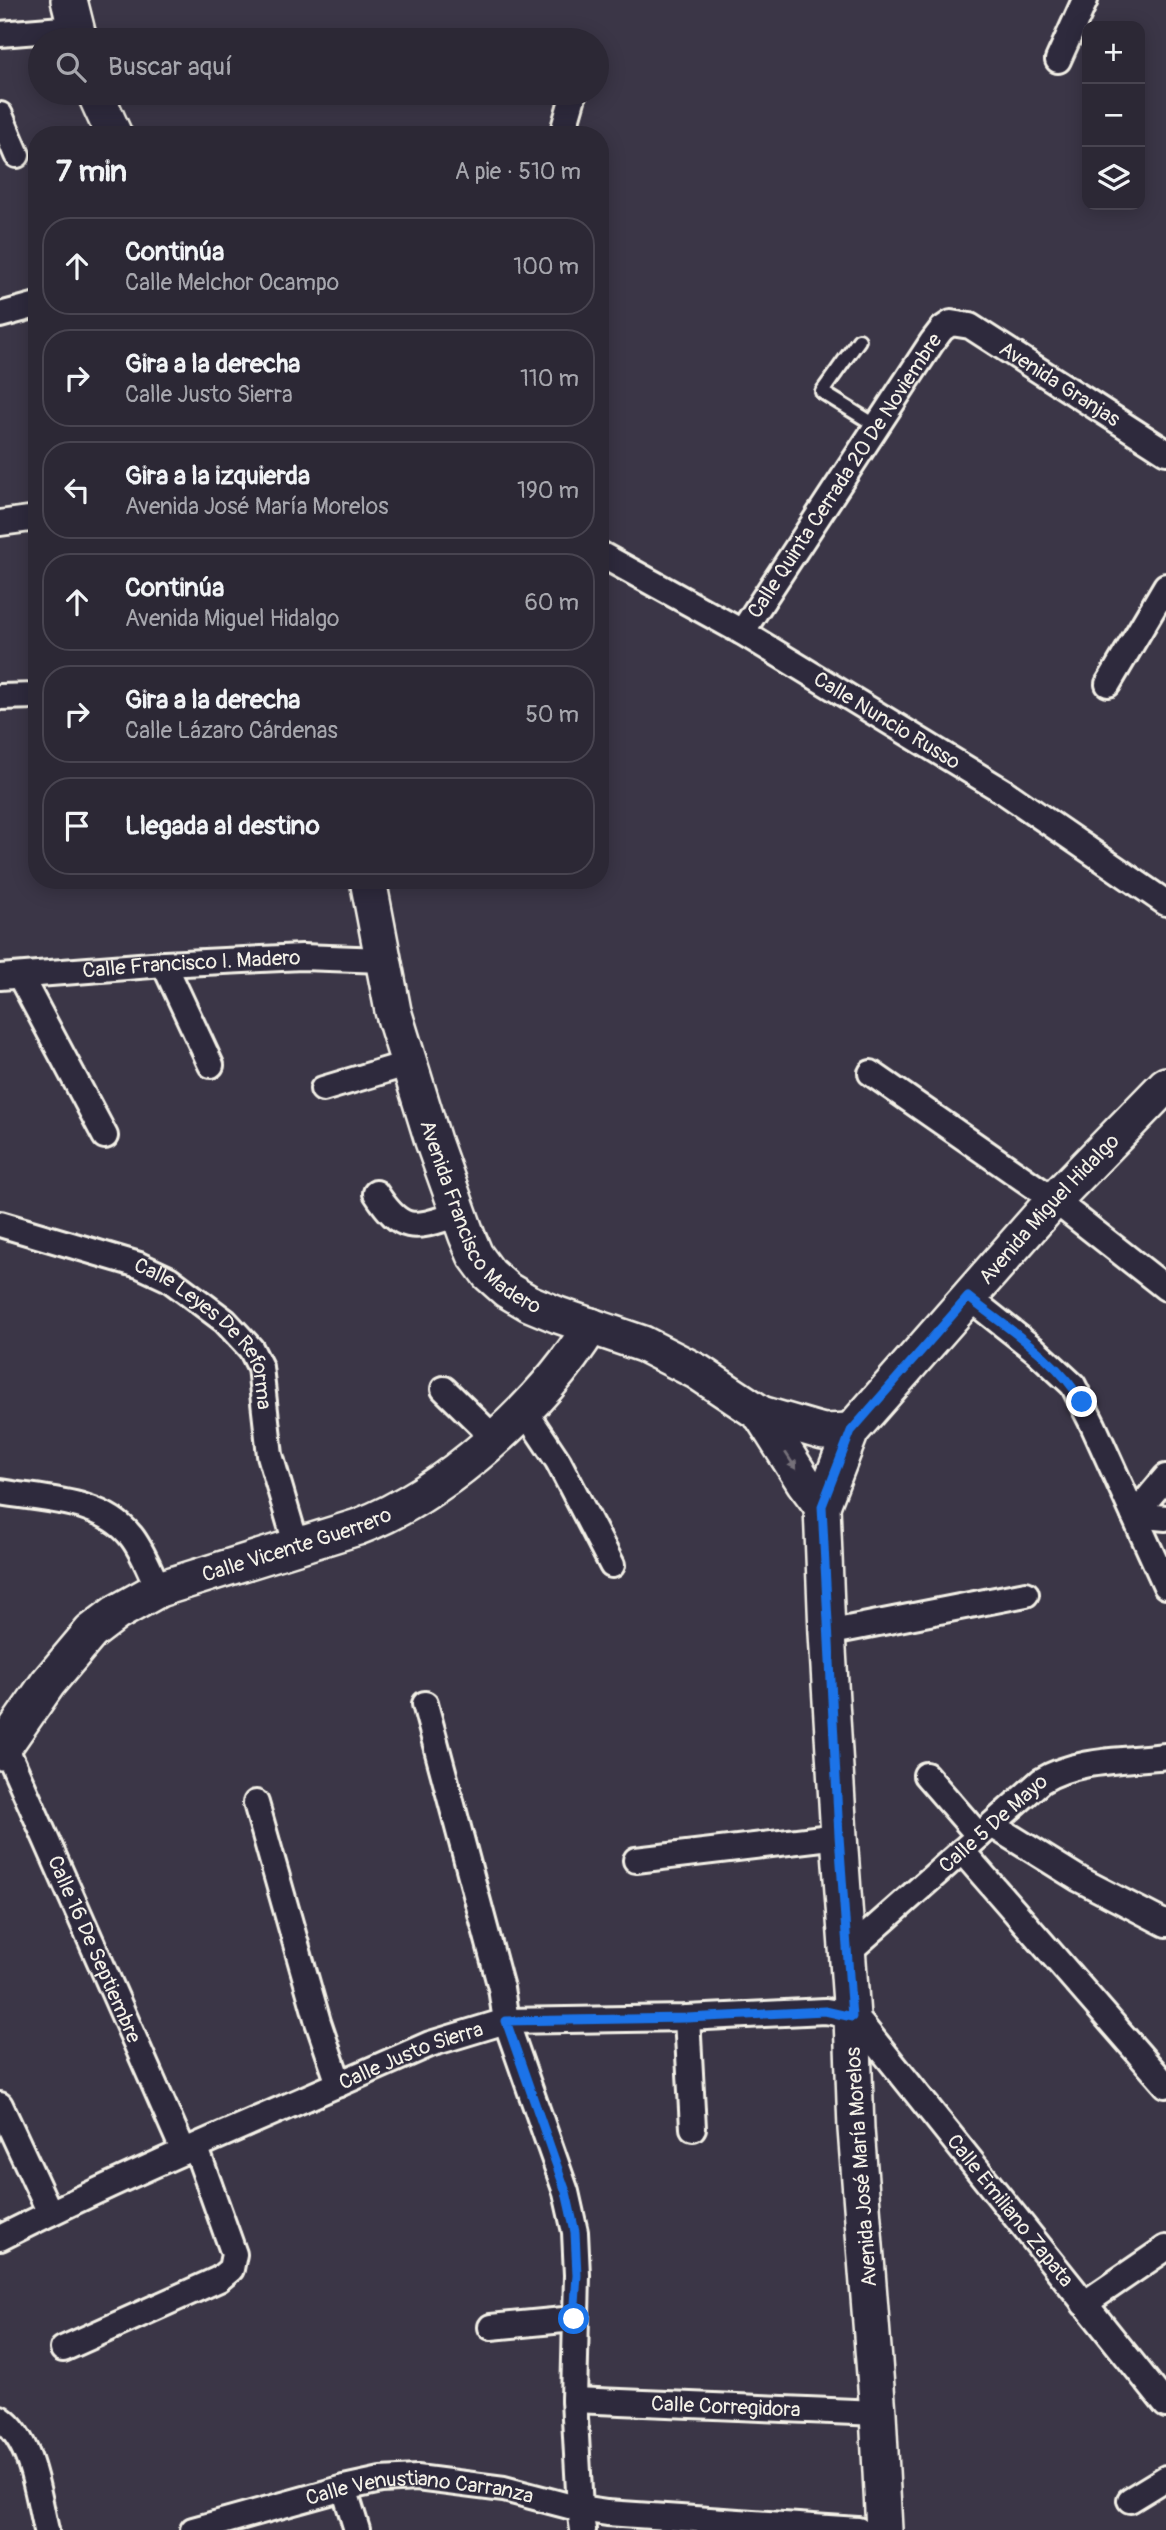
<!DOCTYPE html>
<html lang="es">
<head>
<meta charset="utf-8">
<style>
  body { margin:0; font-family:Pangolin,sans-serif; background:#383441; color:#f1f3f6 }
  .controls { position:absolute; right:21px; top:21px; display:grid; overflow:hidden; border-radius:14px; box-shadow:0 4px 18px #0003 }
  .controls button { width:63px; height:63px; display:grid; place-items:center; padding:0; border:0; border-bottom:2px solid #484450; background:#2c2835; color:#f1f3f6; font:35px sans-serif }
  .stop { position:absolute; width:21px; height:21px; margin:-16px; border:5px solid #1a73e8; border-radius:50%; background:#fff }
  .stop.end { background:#1a73e8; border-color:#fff; box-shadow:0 2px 7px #0008 }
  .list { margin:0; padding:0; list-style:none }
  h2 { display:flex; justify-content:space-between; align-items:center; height:91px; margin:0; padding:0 28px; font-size:30px }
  h2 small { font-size:23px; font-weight:400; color:#a6a6ad }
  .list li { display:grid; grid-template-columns:46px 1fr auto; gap:21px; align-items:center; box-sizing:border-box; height:98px; margin:0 14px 14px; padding:0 14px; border:2px solid #484450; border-radius:28px }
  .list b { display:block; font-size:26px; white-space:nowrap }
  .list p { margin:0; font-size:23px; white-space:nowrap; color:#a6a6ad }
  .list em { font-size:23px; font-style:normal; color:#a6a6ad }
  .icon { flex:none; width:38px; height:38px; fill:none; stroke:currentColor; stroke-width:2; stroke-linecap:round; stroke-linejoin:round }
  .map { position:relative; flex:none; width:1166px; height:2530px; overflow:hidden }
  .search { position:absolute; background:#2c2835; box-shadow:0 4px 18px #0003; left:28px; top:28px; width:581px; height:77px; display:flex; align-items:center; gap:18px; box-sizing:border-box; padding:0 24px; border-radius:38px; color:#a6a6ad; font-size:26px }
  .panel { position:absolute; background:#2c2835; box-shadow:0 4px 18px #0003; left:28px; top:126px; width:581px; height:763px; border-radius:28px }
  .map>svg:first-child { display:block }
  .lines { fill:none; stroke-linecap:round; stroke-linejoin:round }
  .lane-casing { stroke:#f4f1e8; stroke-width:18 }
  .street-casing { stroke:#f4f1e8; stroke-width:30 }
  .secondary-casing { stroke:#f4f1e8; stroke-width:40 }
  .lane { stroke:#2f2a3d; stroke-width:12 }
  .street { stroke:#2f2a3d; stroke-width:24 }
  .secondary { stroke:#2f2a3d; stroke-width:35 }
  .oneway { fill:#747079 }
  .route { stroke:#1a73e8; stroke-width:9 }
  .labels { text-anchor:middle; stroke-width:5; stroke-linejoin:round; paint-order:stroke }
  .street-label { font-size:21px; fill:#f4f1e8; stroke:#2f2a3d }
</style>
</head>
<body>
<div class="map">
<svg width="1166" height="2530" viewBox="0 0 1166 2530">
  <rect width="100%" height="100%" fill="#3b3647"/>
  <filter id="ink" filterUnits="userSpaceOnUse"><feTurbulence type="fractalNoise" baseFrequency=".0143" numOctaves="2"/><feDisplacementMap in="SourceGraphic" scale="14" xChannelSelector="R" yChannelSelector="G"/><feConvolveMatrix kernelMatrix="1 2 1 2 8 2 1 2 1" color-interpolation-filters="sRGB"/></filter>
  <g filter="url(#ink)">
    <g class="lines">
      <g class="lane-casing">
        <polyline id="lane" points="859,340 822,392 877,426"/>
      </g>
      <g class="street-casing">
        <g id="street">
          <polyline points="0,34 75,28"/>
          <polyline points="1058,60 1085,0"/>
          <polyline points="0,115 17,155"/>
          <polyline points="562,135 574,93"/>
          <polyline points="0,315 37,305"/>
          <polyline points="0,523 37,518"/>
          <path id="s1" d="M600 554 742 632 1003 791 1166 903"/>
          <path id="s2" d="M742 632 932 342 942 329 951 323 970 326 1166 452"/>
          <polyline points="1108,684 1166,586"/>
          <polyline points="0,697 37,696"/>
          <polyline points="164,964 211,1065"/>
          <polyline points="20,976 105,1136"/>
          <path id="s3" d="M0 977 164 964 302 957 383 960"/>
          <polyline points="871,1073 1054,1200 1166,1288"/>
          <polyline points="323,1089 410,1063"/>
          <path d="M376 1193C403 1235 415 1228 459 1214"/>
          <path id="s4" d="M0 1224 139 1265 169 1279 225 1321 251 1349 260 1367 270 1455 297 1547"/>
          <polyline points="968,1297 1035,1350 1073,1385 1093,1425 1166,1586"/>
          <polyline points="444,1389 494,1438"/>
          <polyline points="524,1410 558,1461 612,1565"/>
          <path d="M0 1492C44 1500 101 1499 131 1536 143 1551 150 1572 159 1589"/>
          <polyline points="1134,1515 1166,1477"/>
          <polyline points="1134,1515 1166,1518"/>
          <polyline points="827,1633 1026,1594"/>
          <polyline points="425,1704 501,1988 506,2021 566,2192 575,2232 577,2275 574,2400 580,2509 583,2530"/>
          <path id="s5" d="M5 1746 184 2152"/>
          <polyline points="926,1775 979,1836"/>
          <polyline points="256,1803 318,2022 339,2084"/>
          <polyline points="992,1825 1079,1879 1166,1924"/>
          <polyline points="962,1851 1166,2085"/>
          <polyline points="636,1860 839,1836"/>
          <path id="s6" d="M848 1952 1041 1781C1076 1759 1126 1761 1166 1756"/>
          <polyline points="687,2018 693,2128"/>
          <polyline points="0,2105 50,2213"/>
          <path id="s7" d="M0 2238C140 2167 286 2108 430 2044L506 2021 687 2018 825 2011C840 2013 851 2016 862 2025L1166 2405"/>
          <polyline points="1084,2304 1166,2248"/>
          <polyline points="491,2327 574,2319"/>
          <polyline points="63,2349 219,2279 231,2269 234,2254 196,2148"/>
          <path id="s8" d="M574 2400 878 2413"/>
          <path d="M0 2418C33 2441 37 2493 46 2530"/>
          <polyline points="344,2488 357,2530"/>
          <polyline points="1130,2500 1166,2478"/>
          <path id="s9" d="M193 2530 344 2488 381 2480 417 2478 504 2489 580 2509 607 2513 858 2530"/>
        </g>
      </g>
      <g class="secondary-casing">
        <g id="secondary">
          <polyline points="69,0 79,40"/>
          <polyline points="95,93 114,135"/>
          <path id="s10" d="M368 880 393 1011 433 1141 467 1236 475 1255 489 1274 507 1290 529 1303 558 1315 643 1344 698 1372 761 1414 823 1432 851 1431"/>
          <polyline points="761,1414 804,1482 822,1506"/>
          <path id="s11" d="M0 1752 48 1683 91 1632 116 1613 159 1589 358 1527C445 1494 543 1405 591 1326"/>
          <path id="s12" d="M884 2530 878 2413 856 2129 852 2017 839 1836 827 1633 822 1506 851 1431 1054 1200 1166 1085"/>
        </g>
      </g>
      <use href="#lane" class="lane"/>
      <use href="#street" class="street"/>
      <use href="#secondary" class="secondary"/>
    </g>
    <defs><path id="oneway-solid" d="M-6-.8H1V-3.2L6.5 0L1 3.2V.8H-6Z" transform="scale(1.75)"/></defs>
    <use class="oneway" href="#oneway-solid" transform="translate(791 1461) rotate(57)"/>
  </g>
  <g class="lines" filter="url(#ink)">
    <path class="route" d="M574 2319 577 2275 575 2232 566 2192 506 2021 687 2018 825 2011 852 2017 839 1836 822 1506 851 1431 968 1297C1005 1327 1059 1360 1082 1402"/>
  </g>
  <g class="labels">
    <g class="street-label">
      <text dy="7" stroke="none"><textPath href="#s2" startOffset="500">Avenida Granjas</textPath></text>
      <text dy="7" stroke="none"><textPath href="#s2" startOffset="187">Calle Quinta Cerrada 20 De Noviembre</textPath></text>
      <text dy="7" stroke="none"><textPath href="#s1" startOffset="332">Calle Nuncio Russo</textPath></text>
      <text dy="7" stroke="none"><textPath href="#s3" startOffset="192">Calle Francisco I. Madero</textPath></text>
      <text dy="7" stroke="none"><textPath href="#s12" startOffset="1404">Avenida Miguel Hidalgo</textPath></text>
      <text dy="7" stroke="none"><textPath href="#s10" startOffset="362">Avenida Francisco Madero</textPath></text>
      <text dy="7" stroke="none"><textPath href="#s4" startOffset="245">Calle Leyes De Reforma</textPath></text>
      <text dy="7" stroke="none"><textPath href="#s11" startOffset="376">Calle Vicente Guerrero</textPath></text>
      <text dy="7" stroke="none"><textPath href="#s6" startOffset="194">Calle 5 De Mayo</textPath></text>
      <text dy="7" stroke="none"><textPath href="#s5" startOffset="222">Calle 16 De Septiembre</textPath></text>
      <text dy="7" stroke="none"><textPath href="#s7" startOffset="450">Calle Justo Sierra</textPath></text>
      <text transform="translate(861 2167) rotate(-94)" y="7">Avenida José María Morelos</text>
      <text dy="7" stroke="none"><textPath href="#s7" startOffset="1148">Calle Emiliano Zapata</textPath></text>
      <text dy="7" stroke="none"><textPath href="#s8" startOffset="152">Calle Corregidora</textPath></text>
      <text dy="7" stroke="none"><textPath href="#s9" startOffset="233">Calle Venustiano Carranza</textPath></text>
    </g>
  </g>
</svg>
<div class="controls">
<button>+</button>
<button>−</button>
<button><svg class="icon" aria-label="layers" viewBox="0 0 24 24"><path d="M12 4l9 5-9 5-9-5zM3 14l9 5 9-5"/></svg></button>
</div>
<div class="stop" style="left:574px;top:2319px"></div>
<div class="stop end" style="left:1082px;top:1402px"></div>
<div class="search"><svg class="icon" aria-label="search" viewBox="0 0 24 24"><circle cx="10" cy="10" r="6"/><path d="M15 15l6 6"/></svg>Buscar aquí</div>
<section class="panel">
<h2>7 min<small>A pie · 510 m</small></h2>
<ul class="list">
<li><svg class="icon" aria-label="ahead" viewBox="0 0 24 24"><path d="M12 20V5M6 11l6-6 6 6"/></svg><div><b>Continúa</b><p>Calle Melchor Ocampo</p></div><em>100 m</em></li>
<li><svg class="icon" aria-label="right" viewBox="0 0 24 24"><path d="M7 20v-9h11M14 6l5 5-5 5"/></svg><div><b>Gira a la derecha</b><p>Calle Justo Sierra</p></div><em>110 m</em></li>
<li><svg class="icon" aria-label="left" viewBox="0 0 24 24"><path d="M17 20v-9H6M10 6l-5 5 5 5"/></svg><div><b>Gira a la izquierda</b><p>Avenida José María Morelos</p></div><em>190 m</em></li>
<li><svg class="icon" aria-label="ahead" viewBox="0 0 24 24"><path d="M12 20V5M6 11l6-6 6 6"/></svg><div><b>Continúa</b><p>Avenida Miguel Hidalgo</p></div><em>60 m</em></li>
<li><svg class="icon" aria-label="right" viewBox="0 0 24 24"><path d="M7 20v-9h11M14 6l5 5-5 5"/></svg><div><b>Gira a la derecha</b><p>Calle Lázaro Cárdenas</p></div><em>50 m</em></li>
<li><svg class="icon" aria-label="arrive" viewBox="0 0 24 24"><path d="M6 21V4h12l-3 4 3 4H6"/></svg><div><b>Llegada al destino</b></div></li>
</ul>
</section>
</div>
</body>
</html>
